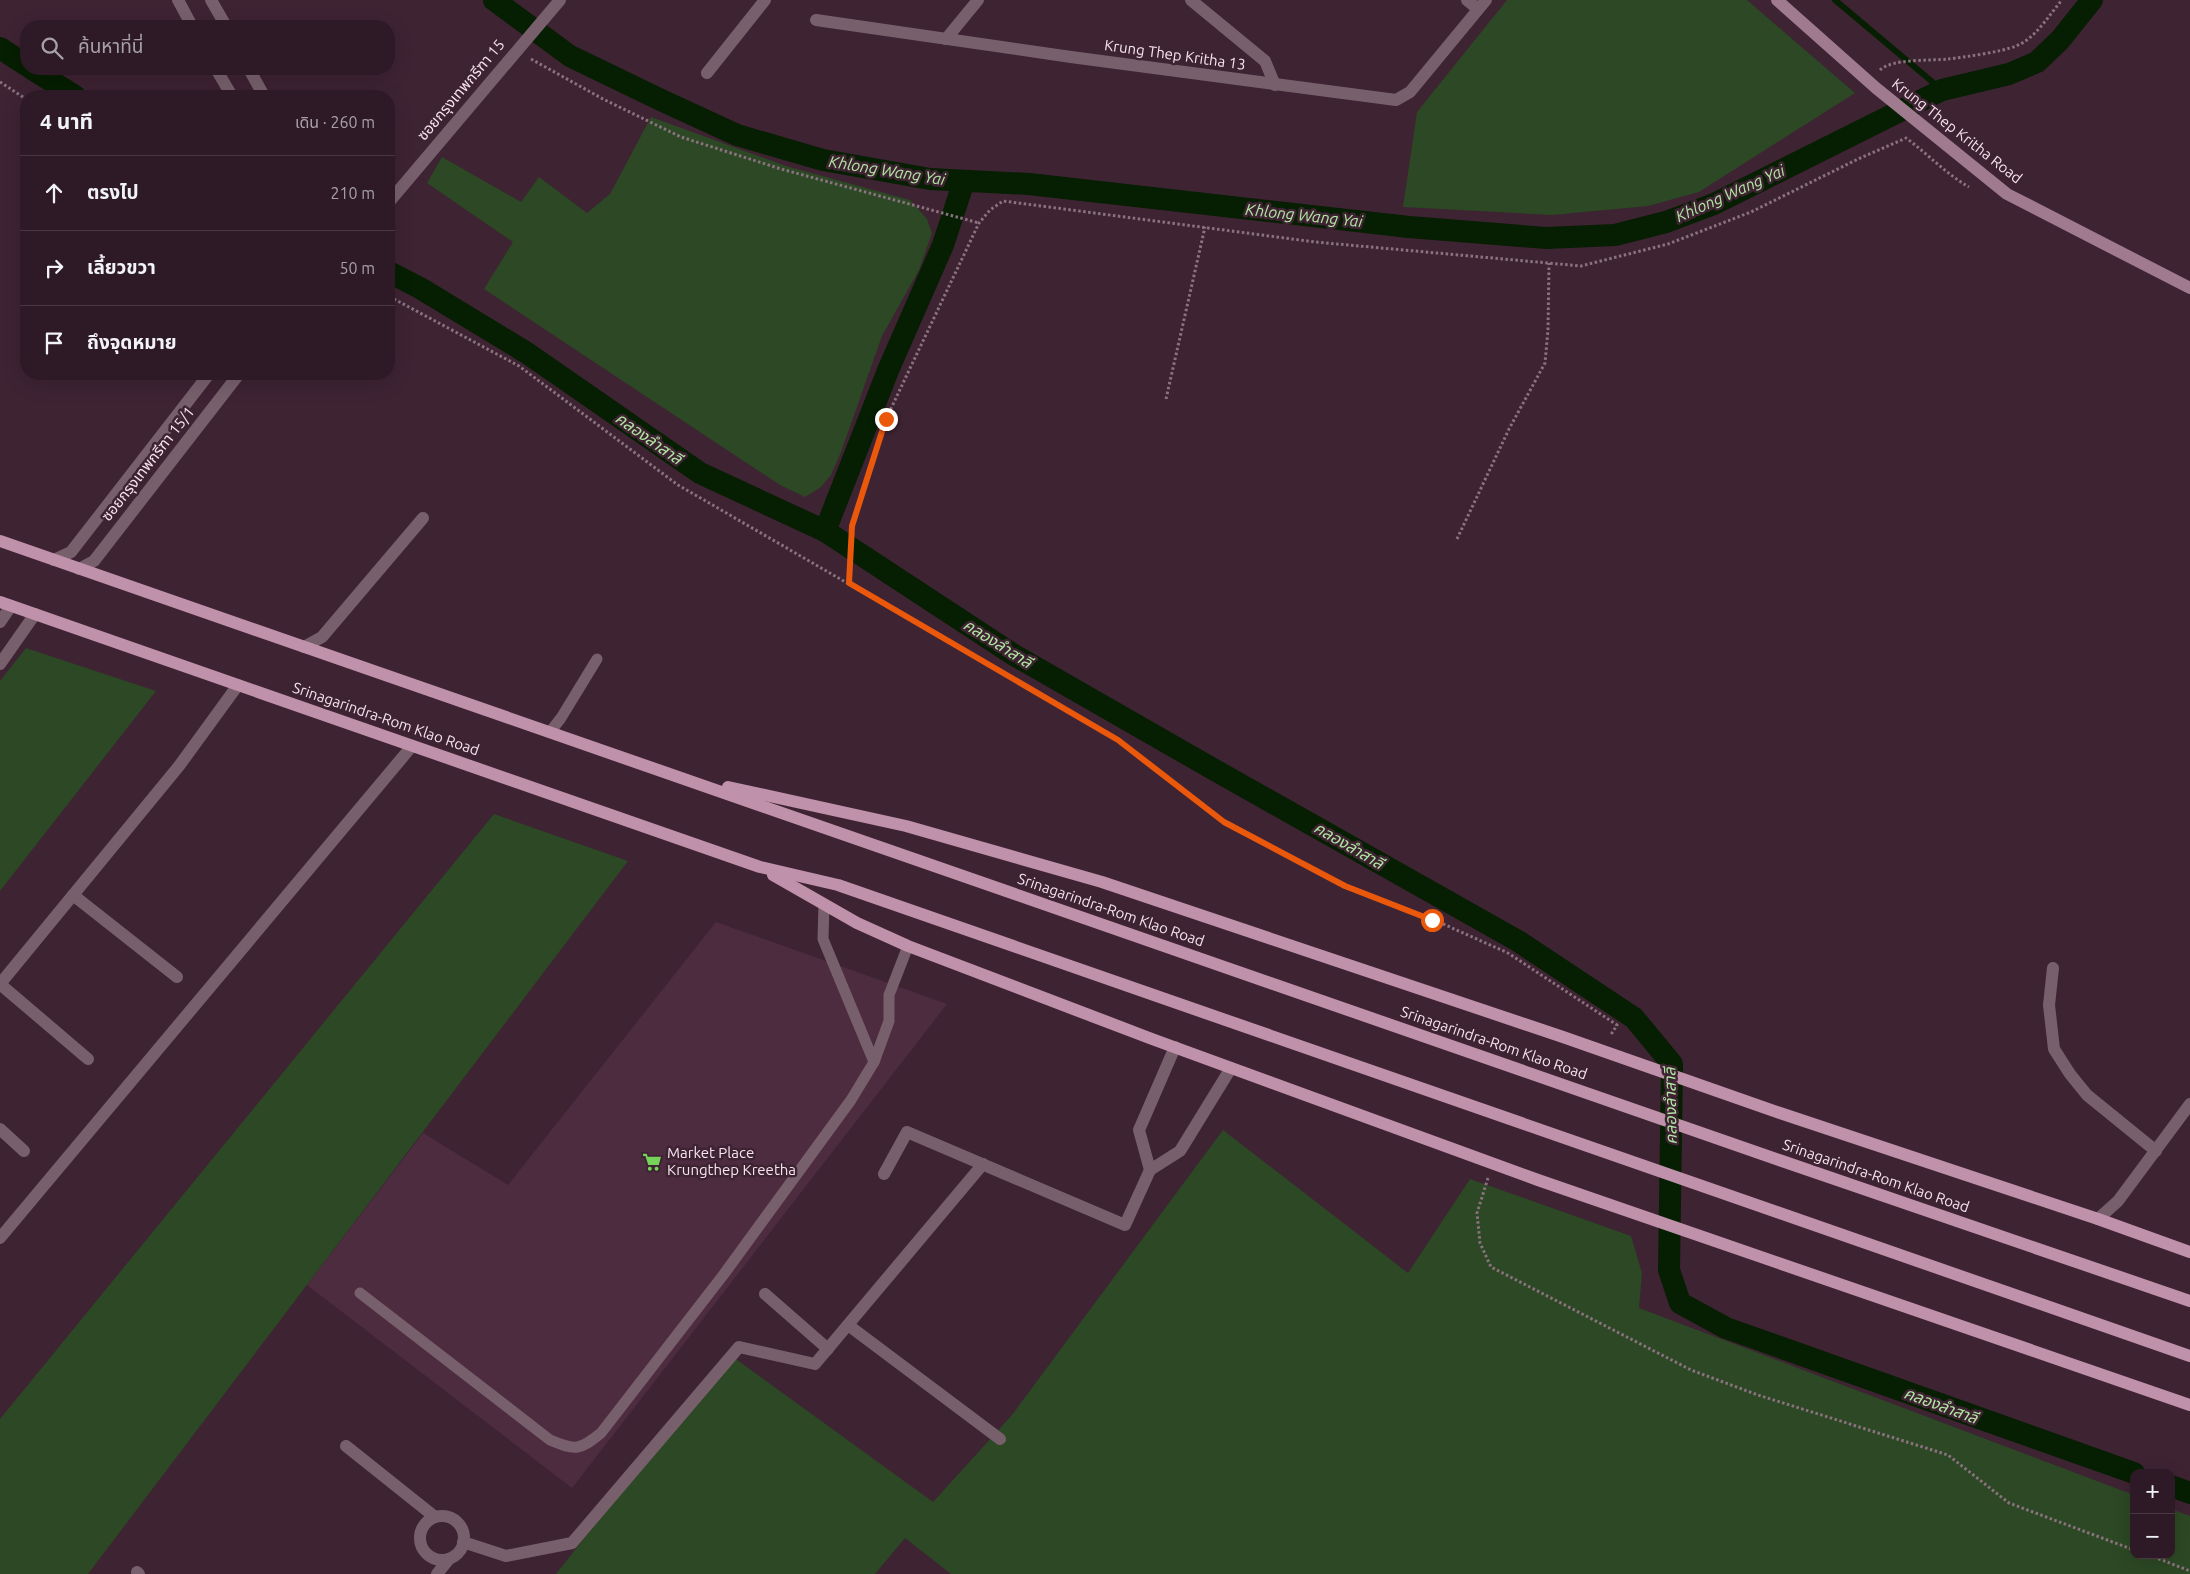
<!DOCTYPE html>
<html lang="th">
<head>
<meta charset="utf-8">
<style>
  body { margin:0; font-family:Ubuntu,"Noto Sans Thai",sans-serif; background:#36232e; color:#f1f3f6 }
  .controls { position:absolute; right:15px; bottom:15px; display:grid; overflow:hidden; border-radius:10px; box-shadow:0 5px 20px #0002 }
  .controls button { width:45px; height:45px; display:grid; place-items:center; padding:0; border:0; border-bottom:1px solid #493843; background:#2e1a26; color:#f1f3f6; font:25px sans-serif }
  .stop { position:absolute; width:15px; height:15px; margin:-11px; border:4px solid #ea580c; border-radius:50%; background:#fff }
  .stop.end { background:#ea580c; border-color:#fff; box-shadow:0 1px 5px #0008 }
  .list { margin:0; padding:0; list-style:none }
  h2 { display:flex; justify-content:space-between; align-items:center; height:65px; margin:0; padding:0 20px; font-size:21px }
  h2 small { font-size:16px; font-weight:400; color:#a7a1a7 }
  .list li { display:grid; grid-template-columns:32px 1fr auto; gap:15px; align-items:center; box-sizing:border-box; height:75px; padding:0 20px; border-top:1px solid #493843 }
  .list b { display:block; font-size:19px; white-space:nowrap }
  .list em { font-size:16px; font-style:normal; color:#a7a1a7 }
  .icon { flex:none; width:28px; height:28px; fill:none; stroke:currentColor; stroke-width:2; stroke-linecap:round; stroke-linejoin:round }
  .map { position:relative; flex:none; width:2190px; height:1574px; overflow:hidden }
  .search { position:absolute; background:#2e1a26; box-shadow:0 5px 20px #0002; left:20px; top:20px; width:375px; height:55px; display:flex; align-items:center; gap:12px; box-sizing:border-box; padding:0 18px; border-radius:20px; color:#a7a1a7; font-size:19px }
  .panel { position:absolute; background:#2e1a26; box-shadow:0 5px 20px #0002; left:20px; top:90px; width:375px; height:290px; border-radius:20px }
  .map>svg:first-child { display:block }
  .built { fill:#4d2c40 }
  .green { fill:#2c4824 }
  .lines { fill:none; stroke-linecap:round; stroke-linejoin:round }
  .stream { stroke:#061e01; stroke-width:6 }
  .canal { stroke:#061e01; stroke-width:22 }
  .path { stroke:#8a727f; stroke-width:3; stroke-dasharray:2.5 2.5; stroke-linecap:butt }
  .lane { stroke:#77606c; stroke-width:11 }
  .street { stroke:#77606c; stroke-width:12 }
  .secondary { stroke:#a07b90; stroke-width:12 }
  .primary { stroke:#c091ab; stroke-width:12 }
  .route { stroke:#ea580c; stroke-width:6 }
  .labels { text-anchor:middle; stroke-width:5; stroke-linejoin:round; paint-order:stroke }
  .street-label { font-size:15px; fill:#f7e4ee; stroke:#3e2333 }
  .poi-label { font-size:15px; fill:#f7e4ee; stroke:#3e2333; text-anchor:start }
  .water-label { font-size:16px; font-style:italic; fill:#b1e7a0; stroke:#3e2333 }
</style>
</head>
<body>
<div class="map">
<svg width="2190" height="1574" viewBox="0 0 2190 1574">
  <rect width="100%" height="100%" fill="#3e2333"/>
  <polygon class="built" points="716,922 947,1004 572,1488 307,1285 423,1133 508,1185"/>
  <g class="green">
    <polygon points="1507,0 1747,0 1855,93 1699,192 1648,206 1552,215 1403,207 1417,112"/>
    <polygon points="651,117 786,166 910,200 927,219 932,233 919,270 882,336 841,452 831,475 821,487 805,497 780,485 484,289 513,242 427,183 442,157 521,202 539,177 587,213 610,194"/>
    <polygon points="26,648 156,691 0,891 0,681"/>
    <polygon points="494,814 628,861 88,1574 0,1574 0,1419"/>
    <polygon points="1223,1130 1408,1273 1470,1179 1631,1236 1642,1273 1639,1308 2134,1495 2134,1555 2171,1555 2171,1509 2190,1516 2190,1574 951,1574 905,1538 875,1574 556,1574 729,1354 933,1502 1012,1415"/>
  </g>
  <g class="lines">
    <polyline class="stream" points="1835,0 1942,90"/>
    <g class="canal">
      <polyline points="494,0 570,56 661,100 737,135 823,160 930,179 1029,184 1409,227 1546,238 1615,235 1666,222 1714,204 1942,90 2009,74 2037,62 2060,40 2092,0"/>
      <polyline points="0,48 26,65"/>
      <polyline points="32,69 75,96"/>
      <polyline points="389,272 420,288 527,353 700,473 825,531 1014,655 1213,769 1518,941 1634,1018 1672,1064 1669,1270 1680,1303 1726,1328 2134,1473"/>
      <polyline points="825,531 889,368 943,245 964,181"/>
      <polyline points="2171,1486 2190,1493"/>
    </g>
    <g class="path">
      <polyline points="531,59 603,99 681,137 781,169 979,223"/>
      <path d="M1880 70C1893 58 1931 61 1948 59 1965 57 2001 52 2016 46 2035 39 2049 15 2062 0"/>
      <polyline points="0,82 26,99"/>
      <polyline points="389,298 394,299 519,366 678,485 1118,740 1225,822 1345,886 1432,919 1508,953 1617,1025 1610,1036"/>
      <polyline points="1166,399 1205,227"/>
      <polyline points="1457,539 1509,429 1545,363 1548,330 1549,263"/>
      <path d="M849 583 852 526 886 419 979 223 990 210 1003 201 1315 242 1581 266 1668 244 1751 212 1858 159 1906 138C1928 154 1946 174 1969 187"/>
      <polyline points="1488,1178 1477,1213 1480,1243 1491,1267 1691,1370 1758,1395 1948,1455 2009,1503 2134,1550"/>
      <polyline points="2149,1555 2190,1571"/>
    </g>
    <g class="lane">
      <polyline points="550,732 561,718 597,659"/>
      <polyline points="824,904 823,939 874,1062"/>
      <path d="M360 1293 550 1440C576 1451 580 1450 601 1433L724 1274 851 1100 874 1062 889 1021V995L908 946"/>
    </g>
    <g class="street">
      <polyline points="178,0 192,26"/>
      <polyline points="211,0 226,26"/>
      <polyline points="1191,0 1265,61 1275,85"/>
      <polyline points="1467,0 1478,9"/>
      <polyline points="816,20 1071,57 1396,100 1410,92 1486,0"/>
      <polyline points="946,39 978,0"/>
      <polyline points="216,69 232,96"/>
      <polyline points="249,69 264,96"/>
      <polyline points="707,73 765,0"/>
      <polyline points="389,202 560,0"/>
      <polyline points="54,560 71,552 209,374"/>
      <polyline points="79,569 94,561 239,374"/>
      <polyline points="0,622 11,606"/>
      <polyline points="304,647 322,637 423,518"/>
      <polyline points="0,664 35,614"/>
      <polyline points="73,895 177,977"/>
      <polyline points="2053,968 2049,1005 2054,1049 2070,1074 2087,1095 2156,1151"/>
      <polyline points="0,984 179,766 238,685"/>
      <polyline points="0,984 88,1059"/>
      <polyline points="1175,1047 1139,1130 1150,1170 1180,1151 1231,1068"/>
      <polyline points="0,1129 24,1151"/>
      <polyline points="884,1174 907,1132 1125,1225 1150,1170"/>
      <polyline points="2098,1219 2118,1201 2190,1104"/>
      <polyline points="0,1238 412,746"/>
      <polyline points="765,1294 828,1349"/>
      <polyline points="848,1325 1000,1439"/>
      <polyline points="346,1446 435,1517"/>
      <circle cx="442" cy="1538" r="22"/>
      <polyline points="463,1542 506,1556 572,1543 739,1347 815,1364 983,1164"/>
      <polyline points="137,1572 139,1574"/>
      <polyline points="437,1574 449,1559"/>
    </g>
    <polyline class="secondary" points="1777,0 1876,88 2007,194 2190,288"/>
    <g class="primary">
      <polyline points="0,541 1782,1161 2190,1301"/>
      <polyline points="0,602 760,867 838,885 2190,1356"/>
      <polyline points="728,787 906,826 1102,882 1563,1037 1780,1113 2098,1219 2190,1252"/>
      <polyline points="773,875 857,923 908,946 1152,1039 1538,1180 2190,1405"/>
    </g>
  </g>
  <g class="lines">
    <polyline class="route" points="886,419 852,526 849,583 1118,740 1224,822 1345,886 1432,920"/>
  </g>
  <defs>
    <g id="supermarket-bare" transform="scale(1.5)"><path d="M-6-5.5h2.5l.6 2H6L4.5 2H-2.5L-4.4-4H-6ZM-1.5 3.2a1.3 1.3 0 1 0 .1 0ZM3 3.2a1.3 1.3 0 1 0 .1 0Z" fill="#77d259" stroke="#3e2333" stroke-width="2.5" paint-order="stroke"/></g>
  </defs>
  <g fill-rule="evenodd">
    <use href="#supermarket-bare" x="652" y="1162"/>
  </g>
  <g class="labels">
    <g class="street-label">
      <text transform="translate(1175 55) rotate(8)" y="5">Krung Thep Kritha 13</text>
      <text transform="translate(461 90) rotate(-50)" y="5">ซอยกรุงเทพกรีฑา 15</text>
      <text transform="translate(1957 131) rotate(38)" y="5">Krung Thep Kritha Road</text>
      <text transform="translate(148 464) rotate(-52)" y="5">ซอยกรุงเทพกรีฑา 15/1</text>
      <text transform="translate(386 719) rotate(19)" y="5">Srinagarindra-Rom Klao Road</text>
      <text transform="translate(1111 910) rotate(19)" y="5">Srinagarindra-Rom Klao Road</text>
      <text transform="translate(1494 1043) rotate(19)" y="5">Srinagarindra-Rom Klao Road</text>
      <text transform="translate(1876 1176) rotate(19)" y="5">Srinagarindra-Rom Klao Road</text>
    </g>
    <g class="poi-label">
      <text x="667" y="1158">Market Place<tspan x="667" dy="17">Krungthep Kreetha</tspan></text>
    </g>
    <g class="water-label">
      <text transform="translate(887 170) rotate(9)" y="6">Khlong Wang Yai</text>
      <text transform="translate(1730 193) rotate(-24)" y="6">Khlong Wang Yai</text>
      <text transform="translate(1304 215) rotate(6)" y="6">Khlong Wang Yai</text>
      <text transform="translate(649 438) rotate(35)" y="6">คลองลำสาลี</text>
      <text transform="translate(998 643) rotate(32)" y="6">คลองลำสาลี</text>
      <text transform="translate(1349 845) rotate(30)" y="6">คลองลำสาลี</text>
      <text transform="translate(1670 1106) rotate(-91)" y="6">คลองลำสาลี</text>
      <text transform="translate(1941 1405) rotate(20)" y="6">คลองลำสาลี</text>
    </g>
  </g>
</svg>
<div class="controls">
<button>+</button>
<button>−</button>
</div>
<div class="stop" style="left:1432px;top:920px"></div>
<div class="stop end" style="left:886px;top:419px"></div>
<div class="search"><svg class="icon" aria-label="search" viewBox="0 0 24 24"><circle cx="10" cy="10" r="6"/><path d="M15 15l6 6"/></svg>ค้นหาที่นี่</div>
<section class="panel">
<h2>4 นาที<small>เดิน · 260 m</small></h2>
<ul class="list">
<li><svg class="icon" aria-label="ahead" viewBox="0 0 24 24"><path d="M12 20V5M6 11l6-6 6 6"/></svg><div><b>ตรงไป</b></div><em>210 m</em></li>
<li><svg class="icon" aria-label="right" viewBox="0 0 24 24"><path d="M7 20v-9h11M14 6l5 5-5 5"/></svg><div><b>เลี้ยวขวา</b></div><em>50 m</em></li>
<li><svg class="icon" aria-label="arrive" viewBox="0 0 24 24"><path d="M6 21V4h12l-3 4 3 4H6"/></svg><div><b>ถึงจุดหมาย</b></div></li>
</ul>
</section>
</div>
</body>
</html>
